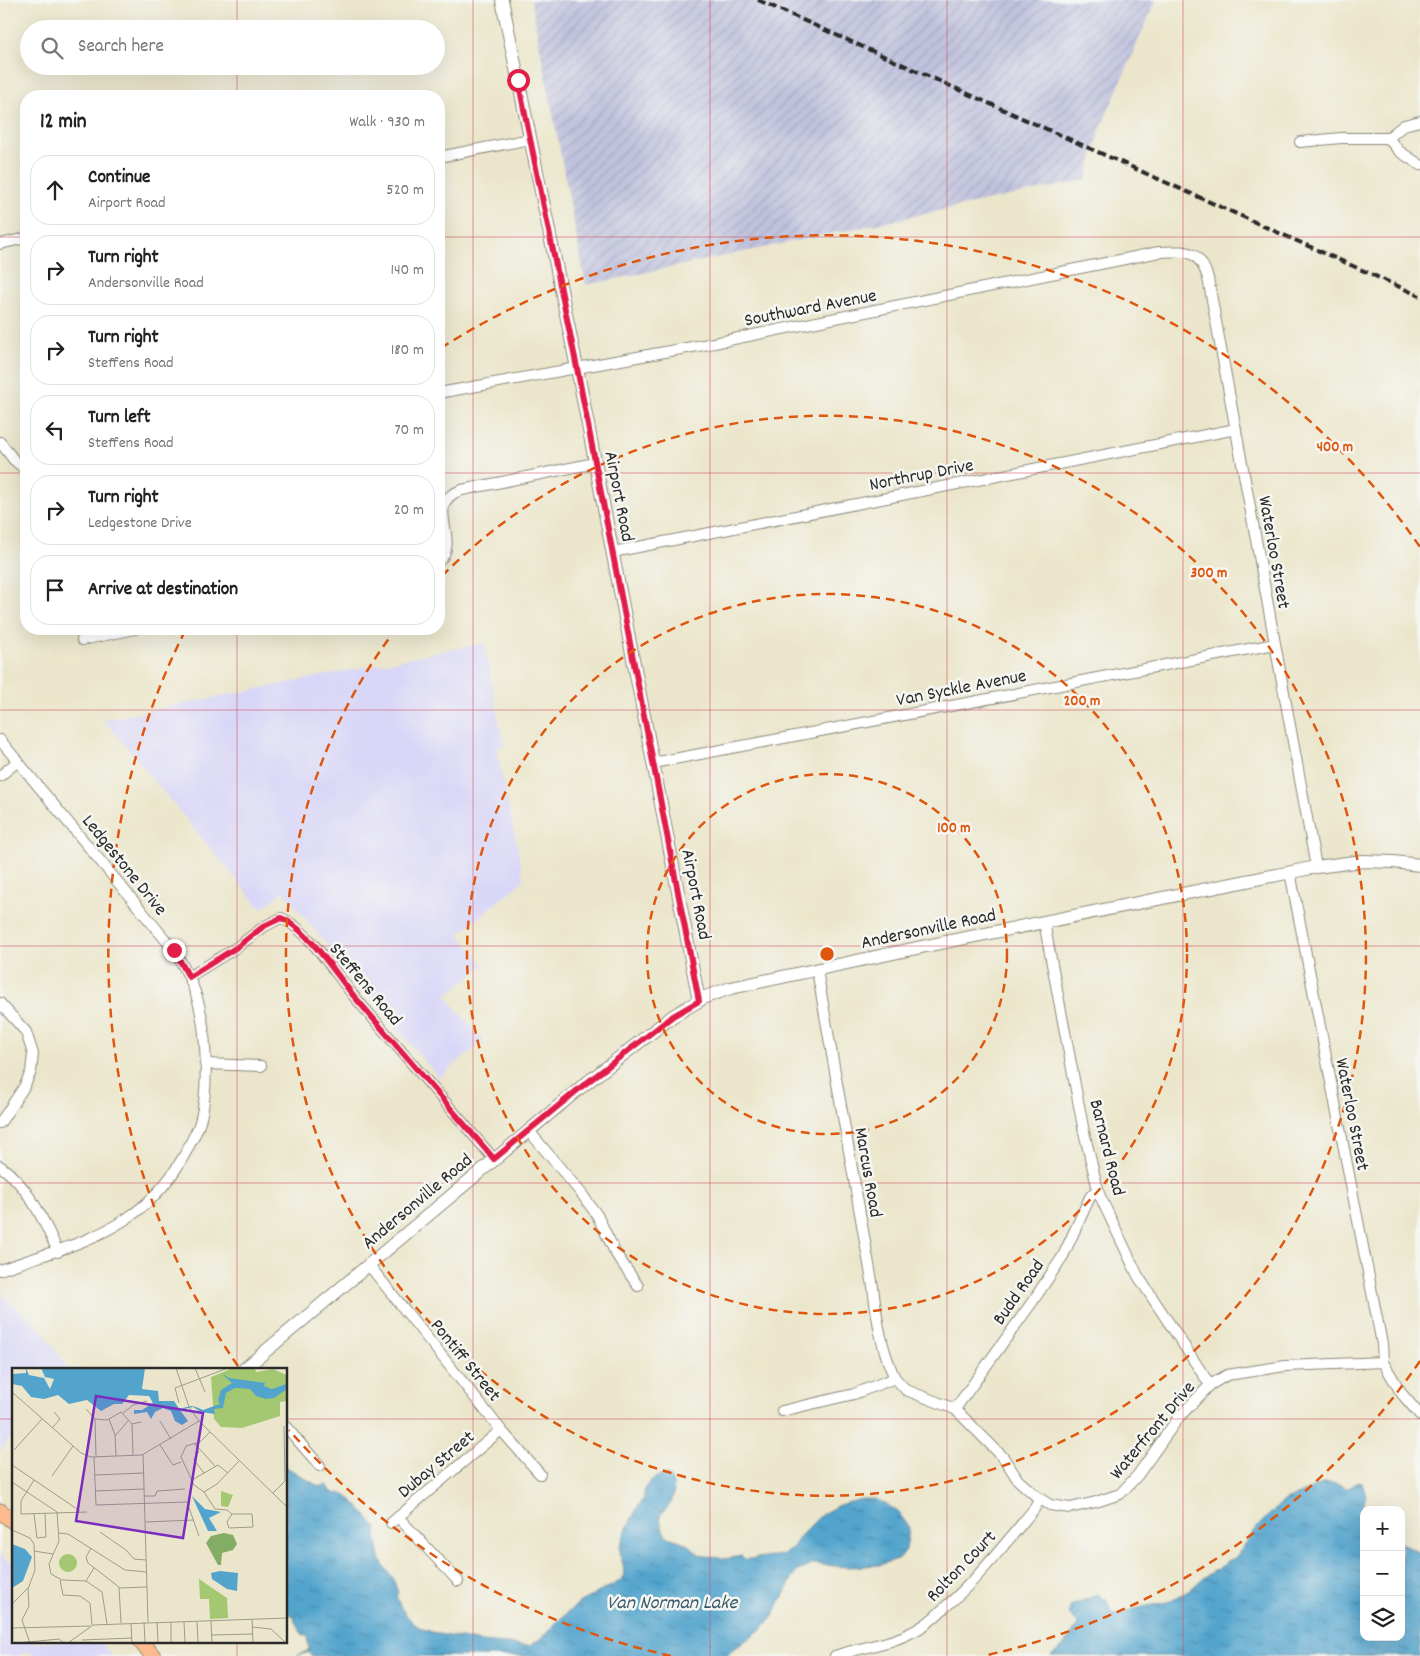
<!DOCTYPE html>
<html lang="en">
<head>
<meta charset="utf-8">
<style>
  body { margin:0; font-family:Dekko,sans-serif; background:#f2f2f2; color:#222 }
  .controls { position:absolute; right:15px; bottom:15px; display:grid; overflow:hidden; border-radius:10px; box-shadow:0 5px 20px #0002 }
  .controls button { width:45px; height:45px; display:grid; place-items:center; padding:0; border:0; border-bottom:1px solid #e0e0e0; background:#fff; color:#222; font:25px sans-serif }
  .stop { position:absolute; width:15px; height:15px; margin:-11px; border:4px solid #e11d48; border-radius:50%; background:#fff }
  .stop.end { background:#e11d48; border-color:#fff; box-shadow:0 1px 5px #0008 }
  .list { margin:0; padding:0; list-style:none }
  h2 { display:flex; justify-content:space-between; align-items:center; height:65px; margin:0; padding:0 20px; font-size:21px }
  h2 small { font-size:16px; font-weight:400; color:#767676 }
  .list li { display:grid; grid-template-columns:32px 1fr auto; gap:15px; align-items:center; box-sizing:border-box; height:70px; margin:0 10px 10px; padding:0 10px; border:1px solid #e0e0e0; border-radius:20px }
  .list b { display:block; font-size:19px; white-space:nowrap }
  .list p { margin:0; font-size:16px; white-space:nowrap; color:#767676 }
  .list em { font-size:16px; font-style:normal; color:#767676 }
  .icon { flex:none; width:28px; height:28px; fill:none; stroke:currentColor; stroke-width:2; stroke-linecap:round; stroke-linejoin:round }
  .map { position:relative; flex:none; width:1420px; height:1656px; overflow:hidden }
  .search { position:absolute; background:#fff; box-shadow:0 5px 20px #0002; left:20px; top:20px; width:425px; height:55px; display:flex; align-items:center; gap:12px; box-sizing:border-box; padding:0 18px; border-radius:28px; color:#767676; font-size:19px }
  .panel { position:absolute; background:#fff; box-shadow:0 5px 20px #0002; left:20px; top:90px; width:425px; height:545px; border-radius:20px }
  .map>svg:first-child { display:block }
  .built { fill:#d9d7f7 }
  .industrial { fill:url(#industrial-furrows) }
  .water { fill:url(#water-ripples); stroke:#3e687c }
  .lines { fill:none; stroke-linecap:round; stroke-linejoin:round }
  .minor-casing { stroke:#8b887b; stroke-width:12 }
  .tertiary-casing { stroke:#8b887b; stroke-width:14 }
  .primary-casing { stroke:#8b887b; stroke-width:17 }
  .minor { stroke:#fff; stroke-width:10 }
  .tertiary { stroke:#fff; stroke-width:12 }
  .primary { stroke:#fcba8d; stroke-width:15 }
  .rail { stroke:#2b2b2b; stroke-width:4; stroke-dasharray:8 4; stroke-linecap:butt }
  .route { stroke:#e11d48; stroke-width:6 }
  .grid { fill:none; stroke:#d1495b; stroke-width:1; stroke-opacity:0.55 }
  .ring { fill:none; stroke:#df570e; stroke-width:2.5; stroke-dasharray:9 6 }
  .labels { text-anchor:middle; stroke-width:5; stroke-linejoin:round; paint-order:stroke }
  .street-label { font-size:19px; fill:#2b2b2b; stroke:#f6f6f2 }
  .water-label { font-size:20px; font-style:italic; fill:#3b5b6c; stroke:#f6f6f2 }
  .inset-road { fill:none; stroke:#9e9b8b; stroke-width:1 }
  .view { fill:#7b2cbf; fill-opacity:0.15; stroke:#7b2cbf; stroke-width:2.5 }
  .inset-edge { fill:none; stroke:#2b2b2b; stroke-width:2.5 }
  .centre { fill:#df570e; stroke:#f6f6f2; stroke-width:2.5 }
  .ring-label { font-size:15px; text-anchor:middle; font-weight:bold; fill:#df570e; stroke:#f6f6f2; stroke-width:5; stroke-linejoin:round; paint-order:stroke }
</style>
</head>
<body>
<div class="map">
<svg width="1420" height="1656" viewBox="0 0 1420 1656">
  <defs>
    <pattern id="industrial-furrows" width="10" height="10" patternUnits="userSpaceOnUse" patternTransform="scale(1.25)"><rect width="10" height="10" fill="#c0c2dd"/><path d="M-1 1l2-2M0 10L10 0M9 11l2-2" fill="none" stroke="#a5a7be"/></pattern>
    <pattern id="water-ripples" width="26" height="14" patternUnits="userSpaceOnUse" patternTransform="scale(1.25)"><rect width="26" height="14" fill="#52a4cd"/><path d="M2 4q2-2 4 0t4 0M15 11q2-2 4 0t4 0" fill="none" stroke="#4486a7"/></pattern>
  </defs>
  <rect width="100%" height="100%" fill="#f6f6f2"/>
  <filter id="ink" filterUnits="userSpaceOnUse"><feTurbulence type="fractalNoise" baseFrequency=".02" numOctaves="2"/><feDisplacementMap in="SourceGraphic" scale="10" xChannelSelector="R" yChannelSelector="G"/><feConvolveMatrix kernelMatrix="1 2 1 2 8 2 1 2 1" color-interpolation-filters="sRGB"/></filter>
  <filter id="wash" filterUnits="userSpaceOnUse"><feTurbulence type="fractalNoise" baseFrequency=".0096" numOctaves="4" result="noise"/><feDisplacementMap in="SourceGraphic" scale="20" xChannelSelector="R" yChannelSelector="G"/><feGaussianBlur stdDeviation="1.12" result="paint"/><feColorMatrix in="noise" values="0 0 0 0 0 0 0 0 0 0 0 0 0 0 0 0 0 1.4 0 .05"/><feComposite in="paint" operator="in"/></filter>
  <g filter="url(#wash)">
    <rect width="100%" height="100%" fill="#ebe6cb"/>
    <g class="built">
      <polygon points="484,643 504,746 496,748 524,880 459,934 484,965 446,996 483,1041 439,1078 283,892 261,909 104,720"/>
      <polygon points="0,1293 40,1328 69,1370 14,1370 14,1434 0,1452"/>
      <polygon points="0,1555 14,1565 14,1642 100,1642 113,1656 36,1656 29,1651 19,1656 0,1656"/>
    </g>
    <polygon class="industrial" points="531,0 1156,0 1100,130 1086,180 586,285"/>
    <g class="water">
      <path d="M286 1467 320 1487 327 1484 331 1491 336 1494 342 1493 352 1500 377 1528 376 1538 381 1562 393 1578 398 1593 396 1596 401 1608 407 1616 416 1625 423 1629 439 1634 481 1642 530 1646 543 1637 558 1621 580 1602 622 1580C627 1570 620 1559 620 1549 619 1542 639 1503 644 1498 643 1484 654 1475 668 1475 675 1483 675 1493 671 1503 669 1507 663 1511 660 1515 663 1544 670 1534 689 1545 695 1549 697 1555 705 1556 712 1557 717 1555 724 1559L742 1556 744 1559H748L782 1555 792 1549 800 1536 822 1514 839 1505 862 1499H876L896 1510 907 1524 909 1529 906 1549 903 1555 898 1559 879 1565 847 1567 813 1564 796 1572 771 1619 761 1629 725 1656H312L309 1652 297 1656 309 1650 307 1635 303 1636 294 1620 296 1617 286 1613Z"/>
      <path d="M1357 1482 1362 1483 1366 1495 1361 1509V1515L1364 1518V1637H1401V1543L1420 1553V1656H1051L1063 1647 1078 1624C1073 1618 1066 1615 1071 1606L1098 1594 1107 1601 1111 1612 1115 1614H1122L1134 1609 1171 1601 1190 1590 1203 1578 1236 1557 1258 1526 1280 1504 1286 1500 1324 1483H1337L1345 1488H1349Z"/>
    </g>
  </g>
  <g filter="url(#ink)">
    <g class="lines">
      <g class="minor-casing">
        <g id="minor">
          <polyline points="1388,138 1399,151 1420,165"/>
          <polyline points="1388,138 1404,125 1420,121"/>
          <polyline points="1300,142 1341,138 1388,138"/>
          <polyline points="439,157 530,139"/>
          <polyline points="0,244 26,238"/>
          <path d="M439 393 714 343 1159 252C1187 251 1198 248 1208 278L1316 867"/>
          <polyline points="0,442 14,460 26,470"/>
          <polyline points="613,552 1236,429"/>
          <path d="M439 561C462 540 422 502 462 490L595 463"/>
          <polyline points="82,640 135,629"/>
          <path d="M0 740 174 950C183 965 192 981 197 998 207 1029 209 1090 200 1122 198 1129 194 1136 191 1142 176 1174 155 1200 126 1219 86 1245 43 1254 0 1270"/>
          <polyline points="653,763 1275,644"/>
          <polyline points="0,776 18,761"/>
          <polyline points="1290,872 1382,1344 1383,1362"/>
          <polyline points="1044,922 1084,1132 1099,1194 1138,1276 1210,1385"/>
          <path d="M817 970 873 1287C877 1319 881 1349 895 1378"/>
          <path d="M189 977 237 947 265 926 281 918C307 928 335 973 353 995 400 1050 447 1104 494 1159"/>
          <polyline points="0,1003 26,1032 33,1054 31,1072 24,1087 0,1123"/>
          <polyline points="205,1064 261,1066"/>
          <polyline points="529,1131 581,1193 597,1215 616,1254 638,1286"/>
          <path d="M0 1166C29 1186 44 1221 58 1252"/>
          <polyline points="368,1264 501,1430 540,1474"/>
          <polyline points="955,1409 1033,1301 1063,1256 1090,1197 1098,1188"/>
          <polyline points="782,1411 854,1394 895,1378 906,1390 955,1409 1003,1457 1018,1480 1036,1496 1050,1505 1070,1508 1096,1502 1120,1494 1137,1476 1179,1417 1210,1385 1227,1375 1285,1366 1383,1362 1402,1394 1420,1415"/>
          <polyline points="286,1427 320,1466"/>
          <polyline points="398,1517 458,1581"/>
          <polyline points="391,1523 501,1430"/>
          <path d="M835 1656C860 1647 889 1645 912 1632 924 1627 934 1618 943 1609 977 1580 1005 1544 1034 1509L1040 1499"/>
        </g>
      </g>
      <g class="tertiary-casing">
        <g id="tertiary">
          <polyline points="502,0 577,368 699,1001"/>
          <polyline points="243,1370 580,1088 673,1016 705,997 731,988 926,946 1316,867 1363,861 1393,862 1420,865"/>
        </g>
      </g>
      <g class="primary-casing">
        <g id="primary">
          <polyline points="0,1511 14,1522"/>
          <polyline points="141,1642 153,1656"/>
        </g>
      </g>
      <use href="#minor" class="minor"/>
      <use href="#tertiary" class="tertiary"/>
      <use href="#primary" class="primary"/>
      <polyline class="rail" points="758,0 1420,296"/>
    </g>
  </g>
  <g class="lines" filter="url(#ink)">
    <path class="route" d="M174 950 189 977 237 947 264 926 281 918C307 928 335 973 353 995 400 1050 447 1104 494 1159L580 1088 673 1016 699 1001 577 368 518 80"/>
  </g>
  <path class="grid" d="M237 0V29M473 0V1656M710 0V1656M947 0V1656M1183 0V1656M237 66V96M0 237H26M439 237H1420M0 473H26M439 473H1420M237 629V1370M0 710H1420M0 946H1420M0 1183H1420M0 1419H14M286 1419H1420M237 1642V1656"/>
  <g class="ring">
    <circle cx="827" cy="954" r="180"/>
    <circle cx="827" cy="954" r="360"/>
    <path d="M442 576A540 540 0 1 1 396 629"/>
    <path d="M1420 1361A719 719 0 0 1 983 1656M671 1656A719 719 0 0 1 289 1430M238 1366A719 719 0 0 1 184 633M441 348A719 719 0 0 1 1420 547"/>
  </g>
  <g class="labels">
    <g class="street-label">
      <text transform="translate(810 306) rotate(-11)" y="7">Southward Avenue</text>
      <text transform="translate(921 473) rotate(-11)" y="7">Northrup Drive</text>
      <text transform="translate(621 496) rotate(79)" y="7">Airport Road</text>
      <text transform="translate(1276 552) rotate(80)" y="7">Waterloo Street</text>
      <text transform="translate(961 686) rotate(-11)" y="7">Van Syckle Avenue</text>
      <text transform="translate(126 864) rotate(51)" y="7">Ledgestone Drive</text>
      <text transform="translate(698 894) rotate(79)" y="7">Airport Road</text>
      <text transform="translate(928 927) rotate(-12)" y="7">Andersonville Road</text>
      <text transform="translate(367 983) rotate(50)" y="7">Steffens Road</text>
      <text transform="translate(1354 1114) rotate(79)" y="7">Waterloo Street</text>
      <text transform="translate(1109 1147) rotate(76)" y="7">Barnard Road</text>
      <text transform="translate(870 1172) rotate(80)" y="7">Marcus Road</text>
      <text transform="translate(416 1200) rotate(-40)" y="7">Andersonville Road</text>
      <text transform="translate(1017 1291) rotate(-55)" y="7">Budd Road</text>
      <text transform="translate(467 1359) rotate(51)" y="7">Pontiff Street</text>
      <text transform="translate(1151 1429) rotate(-50)" y="7">Waterfront Drive</text>
      <text transform="translate(435 1463) rotate(-40)" y="7">Dubay Street</text>
      <text transform="translate(960 1565) rotate(-46)" y="7">Rolton Court</text>
    </g>
    <g class="water-label">
      <text x="672" y="1608">Van Norman Lake</text>
    </g>
  </g>
  <g transform="translate(12 1368)">
    <rect width="275" height="275" fill="#ebe6cb"/>
    <path d="M209 123 221 127 216 139 209 138ZM187 211 215 230 216 250 198 251 197 231H188Z" fill="#a4c872"/>
    <path d="M212 165 221 167 225 176 221 182 210 185 209 197H206L194 175 199 168Z" fill="#83ac64"/>
    <path d="M221 0H243L244 4 261 1 275 7V33L268 34V48L230 60 209 59 202 51 199 9ZM47 195a9 9 0 1 1 18 0a9 9 0 1 1-18 0Z" fill="#a4c872"/>
    <path d="M14 0 17 7 32 10 38 21 42 11 33 9 29 0H133L130 21 146 23 147 33H162L168 42 171 40 179 38 184 39 191 42 208 36 206 32 209 22 220 15 209 5 217 10 253 15 252 18 260 21 274 16 275 21 262 30 254 31 244 28 238 21 223 20 214 25 211 40 202 41 203 46 189 44 181 39 168 42 176 53 170 57 163 53 159 43 151 40 143 44 139 51 135 44 122 46V42H130L141 35 137 28 117 27 110 36H102L89 43 75 32 57 36 46 27 32 31 19 29 10 18 0 16V6L14 5ZM180 128 193 141 209 144 197 150 205 163H196ZM0 176 13 181 20 189 11 213 0 220ZM208 203 226 205 225 223 215 221 200 211 199 205Z" fill="#52a4cd"/>
    <path class="inset-road" d="M164 0 177 39 187 53 275 139M183 0 193 24M0 24 69 85 79 89 130 87 187 53M167 35 163 20 216 0M74 41 83 51 95 52 109 44 120 56 129 54M111 45 121 37 135 33M83 51 84 89M97 51 103 67 104 88M148 53 159 71M120 56 121 87M40 60 48 51 42 44M103 68 116 53M182 75 203 98M148 77 161 97 169 94M2 82 30 51M187 83 182 92 192 105M131 86 136 254M82 89 84 137 175 134 187 168M0 97 68 143M83 107 131 105M40 108 61 78M22 112 9 133V146L75 144M180 112 206 97 216 105M0 114 45 144 47 173 37 196 39 206 50 212 74 213 90 224 95 256M83 123 132 121M192 124 182 117 169 89 174 78 188 74 198 64M192 124 205 116 227 93M192 124 203 141 215 142 220 146M261 125 273 113 272 58M132 128H143L145 123 173 121M22 146 25 170 34 169 33 146M220 146H240L241 159 217 160 215 154ZM134 154 182 152M0 162 18 170 22 176 23 202 16 221 17 238 10 252 18 275M88 164 114 182 122 191 134 192M47 165 56 166 113 202 135 204M79 180 74 189 76 195 107 219 109 255M22 183 41 186M48 212 51 227 68 228 78 235 80 257M74 213 82 200M107 220 135 219M0 236 16 220M240 251 241 275M199 252 200 275M132 254 133 275M145 254 146 275M159 254V275M172 254 173 275M185 254 186 275M119 256 120 275M240 259 259 261 274 275M0 260 78 258M199 267 241 266M70 272 120 270M5 275 47 271 52 275M56 275 81 257 275 250"/>
    <path class="view" d="M84 28 191 45 171 170 64 153Z"/>
    <rect width="275" height="275" class="inset-edge"/>
  </g>
  <circle cx="827" cy="954" r="8" class="centre"/>
  <g class="ring-label">
    <text x="1335" y="451">400 m</text>
    <text x="1209" y="577">300 m</text>
    <text x="1082" y="705">200 m</text>
    <text x="954" y="832">100 m</text>
  </g>
</svg>
<div class="controls">
<button>+</button>
<button>−</button>
<button><svg class="icon" aria-label="layers" viewBox="0 0 24 24"><path d="M12 4l9 5-9 5-9-5zM3 14l9 5 9-5"/></svg></button>
</div>
<div class="stop" style="left:518px;top:80px"></div>
<div class="stop end" style="left:174px;top:950px"></div>
<div class="search"><svg class="icon" aria-label="search" viewBox="0 0 24 24"><circle cx="10" cy="10" r="6"/><path d="M15 15l6 6"/></svg>Search here</div>
<section class="panel">
<h2>12 min<small>Walk · 930 m</small></h2>
<ul class="list">
<li><svg class="icon" aria-label="ahead" viewBox="0 0 24 24"><path d="M12 20V5M6 11l6-6 6 6"/></svg><div><b>Continue</b><p>Airport Road</p></div><em>520 m</em></li>
<li><svg class="icon" aria-label="right" viewBox="0 0 24 24"><path d="M7 20v-9h11M14 6l5 5-5 5"/></svg><div><b>Turn right</b><p>Andersonville Road</p></div><em>140 m</em></li>
<li><svg class="icon" aria-label="right" viewBox="0 0 24 24"><path d="M7 20v-9h11M14 6l5 5-5 5"/></svg><div><b>Turn right</b><p>Steffens Road</p></div><em>180 m</em></li>
<li><svg class="icon" aria-label="left" viewBox="0 0 24 24"><path d="M17 20v-9H6M10 6l-5 5 5 5"/></svg><div><b>Turn left</b><p>Steffens Road</p></div><em>70 m</em></li>
<li><svg class="icon" aria-label="right" viewBox="0 0 24 24"><path d="M7 20v-9h11M14 6l5 5-5 5"/></svg><div><b>Turn right</b><p>Ledgestone Drive</p></div><em>20 m</em></li>
<li><svg class="icon" aria-label="arrive" viewBox="0 0 24 24"><path d="M6 21V4h12l-3 4 3 4H6"/></svg><div><b>Arrive at destination</b></div></li>
</ul>
</section>
</div>
</body>
</html>
